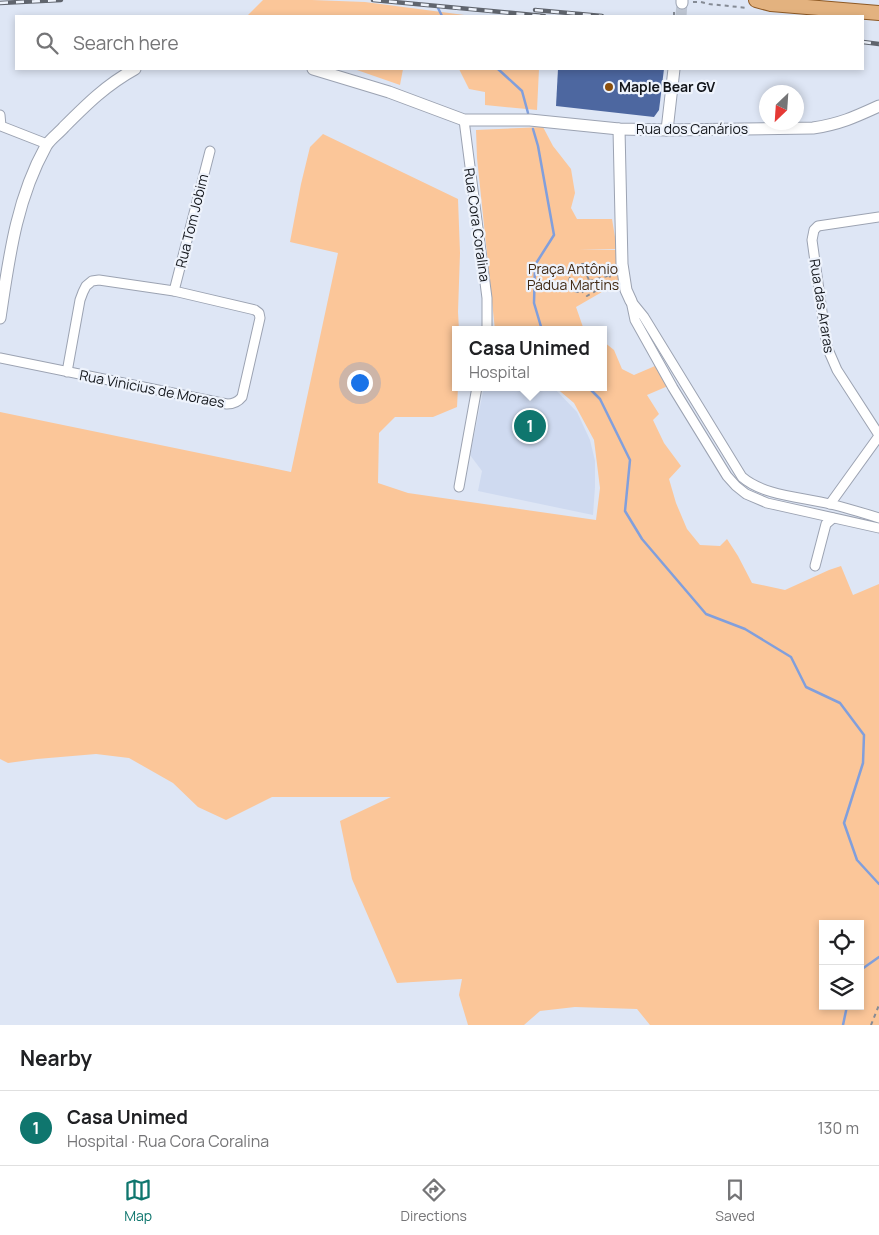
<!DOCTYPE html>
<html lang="en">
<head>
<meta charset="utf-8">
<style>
  body { margin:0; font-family:Manrope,sans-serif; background:#f6f6f6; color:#202124 }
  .controls { position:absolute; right:15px; bottom:15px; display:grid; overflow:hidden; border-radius:0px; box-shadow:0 2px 8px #0003 }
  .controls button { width:45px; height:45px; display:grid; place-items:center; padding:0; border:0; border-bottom:1px solid #e0e0e0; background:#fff; color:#202124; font:25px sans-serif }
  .compass { position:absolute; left:759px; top:85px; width:45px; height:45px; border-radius:50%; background:#fff; box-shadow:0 2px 8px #0003; rotate:205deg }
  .you { position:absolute; left:359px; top:382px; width:18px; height:18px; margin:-12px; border:4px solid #fff; border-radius:50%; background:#1a73e8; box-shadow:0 0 0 8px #1a73e833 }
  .badge { display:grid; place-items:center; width:32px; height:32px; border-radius:50%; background:#0f766e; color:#fff; font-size:16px; font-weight:700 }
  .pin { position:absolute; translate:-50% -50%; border:2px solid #fff; box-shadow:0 1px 5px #0006 }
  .popup { position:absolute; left:452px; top:326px; width:155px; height:65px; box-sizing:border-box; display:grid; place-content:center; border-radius:0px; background:#fff; filter:drop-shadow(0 1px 4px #0005); font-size:16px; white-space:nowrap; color:#757577 }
  .popup b { font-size:19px; color:#202124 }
  .popup::after { content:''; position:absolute; left:50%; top:100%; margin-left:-10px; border:10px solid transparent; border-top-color:#fff }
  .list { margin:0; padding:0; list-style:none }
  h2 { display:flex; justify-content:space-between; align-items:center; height:65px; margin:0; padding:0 20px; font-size:21px }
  h2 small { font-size:16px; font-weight:400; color:#757577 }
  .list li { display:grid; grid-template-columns:32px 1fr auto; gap:15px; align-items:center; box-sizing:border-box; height:75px; padding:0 20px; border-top:1px solid #e0e0e0 }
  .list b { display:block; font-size:19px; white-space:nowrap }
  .list p { margin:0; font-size:16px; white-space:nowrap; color:#757577 }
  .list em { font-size:16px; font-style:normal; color:#757577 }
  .icon { flex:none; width:28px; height:28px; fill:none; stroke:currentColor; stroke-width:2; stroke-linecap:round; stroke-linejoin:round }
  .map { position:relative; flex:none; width:879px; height:1025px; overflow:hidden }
  .search { position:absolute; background:#fff; box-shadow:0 2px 8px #0003; left:15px; right:15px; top:15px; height:55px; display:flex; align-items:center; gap:12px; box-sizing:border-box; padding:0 18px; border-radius:0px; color:#757577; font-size:19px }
  .sheet { height:140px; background:#fff }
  nav { display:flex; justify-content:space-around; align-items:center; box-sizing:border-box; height:70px; border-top:1px solid #e0e0e0; background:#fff; font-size:14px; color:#757577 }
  nav a { display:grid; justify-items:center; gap:2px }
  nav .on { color:#0f766e }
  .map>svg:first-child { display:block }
  .built { fill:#cfdaf0 }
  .green { fill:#fbc699; fill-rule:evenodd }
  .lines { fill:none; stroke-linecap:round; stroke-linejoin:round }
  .stream { stroke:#819fdc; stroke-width:2.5 }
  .building { fill:#4d67a0 }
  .tertiary-tunnel { stroke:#bfc7d4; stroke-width:11; stroke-dasharray:11 5.5; stroke-linecap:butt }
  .minor-casing { stroke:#9ca3b2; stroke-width:11 }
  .tertiary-casing { stroke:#9ca3b2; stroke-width:13 }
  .primary-casing { stroke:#8e5924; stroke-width:16 }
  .path { stroke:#858b95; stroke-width:2; stroke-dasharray:4 4; stroke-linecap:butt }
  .minor { stroke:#fff; stroke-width:9 }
  .tertiary { stroke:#fff; stroke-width:11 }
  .primary { stroke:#e3b27f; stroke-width:14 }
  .rail-casing { stroke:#60656e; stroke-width:4.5 }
  .rail { stroke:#eef3fc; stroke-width:2.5; stroke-dasharray:8; stroke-linecap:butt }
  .poi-dot { fill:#8b4f0d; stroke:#eef3fc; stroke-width:2 }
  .labels { text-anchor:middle; stroke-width:4.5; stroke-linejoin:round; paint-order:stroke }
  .poi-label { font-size:14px; font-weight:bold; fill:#12151a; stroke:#eef3fc; text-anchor:start }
  .street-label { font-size:14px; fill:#12151a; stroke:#eef3fc }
  .park-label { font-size:14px; fill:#402812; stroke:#eef3fc }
</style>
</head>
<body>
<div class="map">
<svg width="879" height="1025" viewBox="0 0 879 1025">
  <rect width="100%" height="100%" fill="#dee6f5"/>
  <polygon class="built" points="484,387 553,387 577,412 590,440 595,461 595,487 593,515 478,491 482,471 470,455"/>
  <g class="green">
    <polygon points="263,0 312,0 365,2 472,16 247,16"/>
    <polygon points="354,69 403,69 400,85"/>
    <polygon points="459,69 539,69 537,110 485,105 485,92 469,89"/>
    <polygon points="543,127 553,146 571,169 575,193 571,208 577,219 612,219 617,249 579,249 618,250 621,281 576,307 584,330 495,330 477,158 476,130"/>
    <path d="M323 134 458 199 460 253 458 312 459 330H456V387H458L457 407 433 417H395L379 433 378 483 408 493 596 520 600 488 594 440 574 403 555 387H604V342L614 350 622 369 634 375 655 366 668 386 647 395 659 414 653 420 664 443 681 466 669 479 676 503 687 529 700 545 720 546 727 539 738 556 752 583 785 590 829 570 841 566 853 595 879 584V1025H650L637 1009 575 1007 540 1011 524 1025H468L459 995 462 979 397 983 352 879 340 821 391 797H272L226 820 198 807 173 783 129 758 96 754 37 759 8 763 0 759V412L291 472 338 253 290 242 301 184 310 147ZM823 924H860V1006H823Z"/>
  </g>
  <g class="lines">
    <g class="stream">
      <polyline points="438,8 442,16"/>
      <polyline points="498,69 522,91 528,113"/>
      <polyline points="533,129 538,146 554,235 535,265 534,303 542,330"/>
      <polyline points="588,387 600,399 630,460 625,511 642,539 706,614 745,629 791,657 806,687 840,703 864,735 863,763 844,823 857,860 879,884"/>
      <polyline points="860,972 862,969 879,957"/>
      <polyline points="843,1025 847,1006"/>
    </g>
  </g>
  <polygon class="building" points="558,69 664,69 659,110 654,117 556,106"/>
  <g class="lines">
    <polyline class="tertiary-tunnel" points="681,16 682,3"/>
    <g class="minor-casing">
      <g id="minor">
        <polyline points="0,115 1,126 47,144"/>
        <polyline points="464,120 487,298 487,330"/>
        <polyline points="879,217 818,226 814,230 812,240 827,347 837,370 879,435"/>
        <polyline points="174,291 210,151"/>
        <polyline points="631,301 635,320 673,388 727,476 736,486 746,494 767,503 879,528"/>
        <path d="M631 301 644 317 742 477C764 496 802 497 830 504 847 508 863 513 879 518"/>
        <path d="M0 358 227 404C234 404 238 402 242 397L260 318 259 313 255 310 174 291 99 280 92 281 86 286 83 292 80 300 67 372"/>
        <polyline points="459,487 477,387"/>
        <polyline points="830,504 879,436"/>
        <polyline points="815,566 826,524 833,518"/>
      </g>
    </g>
    <g class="tertiary-casing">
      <g id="tertiary">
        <polyline points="682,3 682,0"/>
        <path d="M313 69 389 92 464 120H530L619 129 667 130 813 128C840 124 855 117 879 106"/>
        <polyline points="619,129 622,264 626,290 631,301"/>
        <polyline points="667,130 674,69"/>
        <path d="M0 318C9 258 16 200 46 146 50 139 59 133 64 127 87 104 106 85 135 69"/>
      </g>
    </g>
    <g class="primary-casing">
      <polyline id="primary" points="756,0 771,4 879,13"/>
    </g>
    <g class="path">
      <polyline points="693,2 701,2 709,4 748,8"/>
      <polyline points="674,16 674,9"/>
      <path d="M580 272 582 264 604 266 608 269C610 274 611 279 608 284L587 296 582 291"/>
      <circle cx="579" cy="282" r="10"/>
      <polyline points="589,281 611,275"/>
      <polyline points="871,1025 879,1005"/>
    </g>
    <use href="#minor" class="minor"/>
    <use href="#tertiary" class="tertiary"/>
    <use href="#primary" class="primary"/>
    <g class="rail-casing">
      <g id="rail">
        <polyline points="373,0 544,16"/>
        <polyline points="0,3 61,0"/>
        <polyline points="535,10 602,16"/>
        <polyline points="863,42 879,44"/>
      </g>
    </g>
    <use href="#rail" class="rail"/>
  </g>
  <circle class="poi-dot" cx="609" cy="87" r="5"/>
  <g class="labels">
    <g class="poi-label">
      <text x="619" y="92">Maple Bear GV</text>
    </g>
    <g class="street-label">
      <text x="692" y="134">Rua dos Canários</text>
      <text transform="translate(192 221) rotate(-76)" y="5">Rua Tom Jobim</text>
      <text transform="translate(477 225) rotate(82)" y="5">Rua Cora Coralina</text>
      <text transform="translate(822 306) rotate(81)" y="5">Rua das Araras</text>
      <text transform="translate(152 389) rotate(11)" y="5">Rua Vinicius de Moraes</text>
    </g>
    <g class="park-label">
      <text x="573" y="274">Praça Antônio<tspan x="573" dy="16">Pádua Martins</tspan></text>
    </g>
  </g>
</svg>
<div class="controls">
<button><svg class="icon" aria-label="locate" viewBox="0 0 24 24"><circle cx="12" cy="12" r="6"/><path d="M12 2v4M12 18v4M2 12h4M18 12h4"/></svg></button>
<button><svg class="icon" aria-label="layers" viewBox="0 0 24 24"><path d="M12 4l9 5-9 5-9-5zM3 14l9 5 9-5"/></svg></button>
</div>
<svg class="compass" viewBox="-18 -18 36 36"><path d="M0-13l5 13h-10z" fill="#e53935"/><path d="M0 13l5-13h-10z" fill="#757577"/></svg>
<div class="you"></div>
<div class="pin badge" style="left:530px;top:426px">1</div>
<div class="popup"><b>Casa Unimed</b>Hospital</div>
<div class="search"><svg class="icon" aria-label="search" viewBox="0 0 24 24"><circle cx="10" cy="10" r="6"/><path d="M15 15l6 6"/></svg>Search here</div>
</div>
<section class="sheet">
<h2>Nearby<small></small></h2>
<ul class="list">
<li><span class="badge">1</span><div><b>Casa Unimed</b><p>Hospital · Rua Cora Coralina</p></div><em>130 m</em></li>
</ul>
</section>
<nav>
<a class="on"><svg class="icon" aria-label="map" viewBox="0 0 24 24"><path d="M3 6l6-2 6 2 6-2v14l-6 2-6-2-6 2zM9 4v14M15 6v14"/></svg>Map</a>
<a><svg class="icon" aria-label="directions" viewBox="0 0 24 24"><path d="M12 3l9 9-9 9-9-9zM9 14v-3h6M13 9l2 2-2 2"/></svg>Directions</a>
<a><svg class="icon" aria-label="saved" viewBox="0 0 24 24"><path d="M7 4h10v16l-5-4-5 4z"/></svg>Saved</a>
</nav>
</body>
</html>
